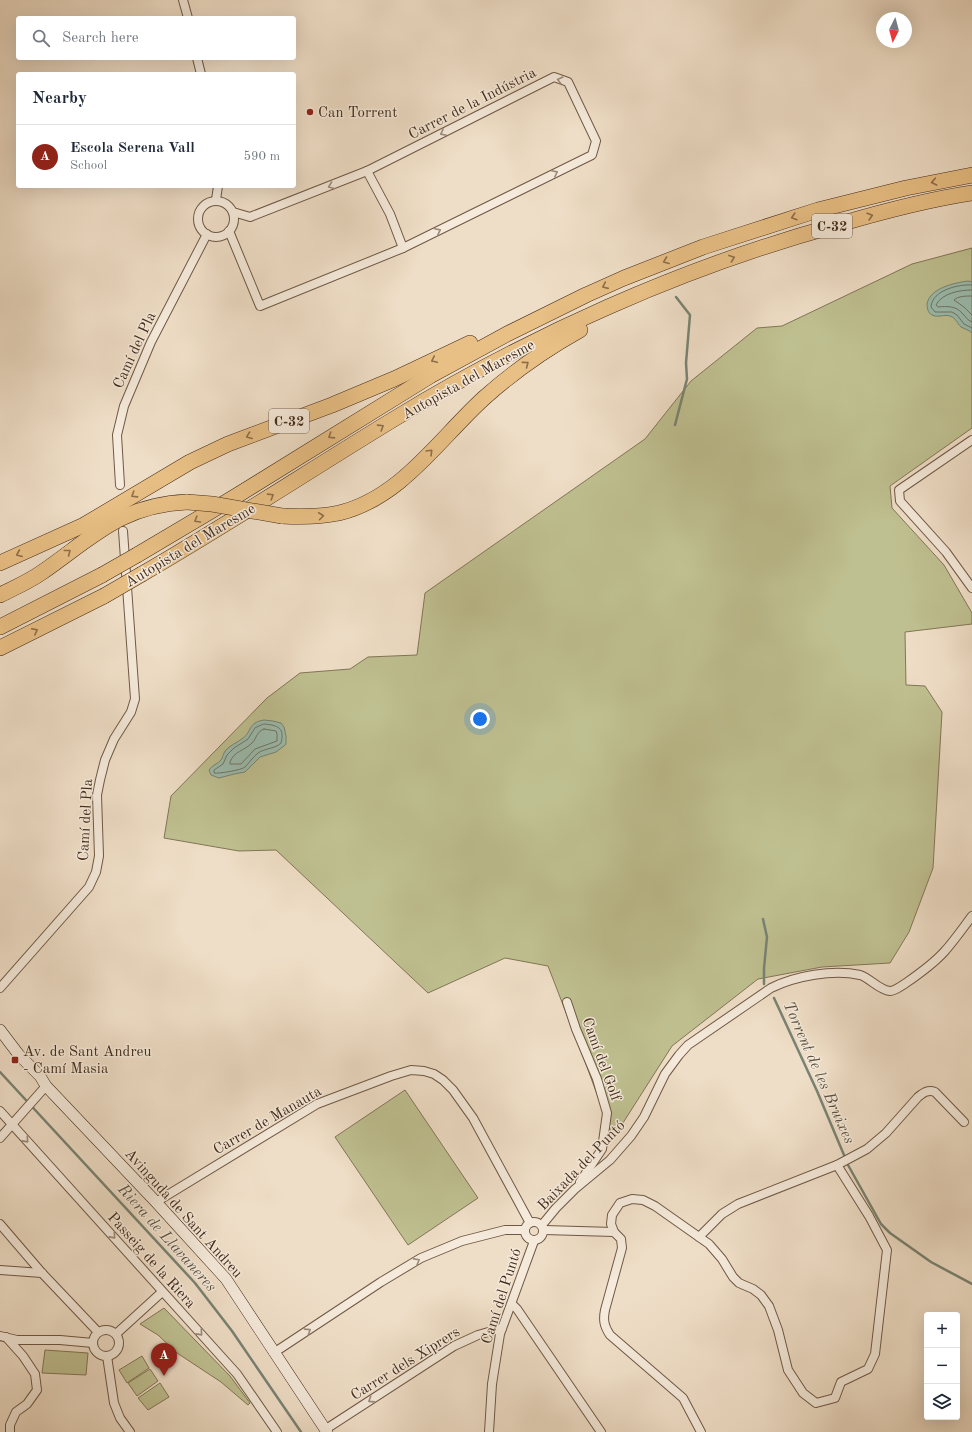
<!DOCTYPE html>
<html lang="en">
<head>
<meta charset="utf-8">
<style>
  body { margin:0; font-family:"Old Standard TT",serif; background:#f2f2f3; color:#1f2937 }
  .controls { position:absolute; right:12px; bottom:12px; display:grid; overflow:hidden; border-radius:4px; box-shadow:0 4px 16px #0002 }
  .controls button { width:36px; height:36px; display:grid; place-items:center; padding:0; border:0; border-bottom:1px solid #e0e1e3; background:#fff; color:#1f2937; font:20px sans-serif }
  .compass { position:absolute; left:876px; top:12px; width:36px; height:36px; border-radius:50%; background:#fff; box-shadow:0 4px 16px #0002; rotate:186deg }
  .you { position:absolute; left:480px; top:719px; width:14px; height:14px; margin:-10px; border:3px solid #fff; border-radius:50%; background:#1a73e8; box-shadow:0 0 0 6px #1a73e833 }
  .badge { display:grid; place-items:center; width:26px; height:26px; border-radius:50%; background:#8f2418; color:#fff; font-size:13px; font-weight:700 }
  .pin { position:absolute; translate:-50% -33px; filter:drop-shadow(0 1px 2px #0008) }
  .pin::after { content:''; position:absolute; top:21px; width:14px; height:12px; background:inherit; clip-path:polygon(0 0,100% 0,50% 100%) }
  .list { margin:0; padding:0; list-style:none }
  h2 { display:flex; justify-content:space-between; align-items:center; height:52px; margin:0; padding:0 16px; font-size:17px }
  h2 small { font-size:13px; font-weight:400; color:#747a83 }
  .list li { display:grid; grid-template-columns:26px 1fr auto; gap:12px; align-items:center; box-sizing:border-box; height:64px; padding:0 16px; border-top:1px solid #e0e1e3 }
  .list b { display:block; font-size:15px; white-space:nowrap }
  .list p { margin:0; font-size:13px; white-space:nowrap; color:#747a83 }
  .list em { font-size:13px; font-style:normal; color:#747a83 }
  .icon { flex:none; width:22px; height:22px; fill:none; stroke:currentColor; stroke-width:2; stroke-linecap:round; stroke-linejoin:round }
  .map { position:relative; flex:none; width:972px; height:1432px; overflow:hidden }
  .search { position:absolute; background:#fff; box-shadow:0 4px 16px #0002; left:16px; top:16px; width:280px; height:44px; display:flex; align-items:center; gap:10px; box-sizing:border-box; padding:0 14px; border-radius:4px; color:#747a83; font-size:15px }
  .panel { position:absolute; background:#fff; box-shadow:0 4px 16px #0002; left:16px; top:72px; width:280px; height:116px; border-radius:4px }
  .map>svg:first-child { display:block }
  .green { fill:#bfc091; stroke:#827656 }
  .water { fill:#9bbdaf; stroke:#788373 }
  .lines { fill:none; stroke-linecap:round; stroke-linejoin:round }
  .shore { stroke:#707464; stroke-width:1 }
  .stream { stroke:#788373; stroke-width:2.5 }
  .street-casing { stroke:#6f5845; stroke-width:10 }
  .secondary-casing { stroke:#442b1a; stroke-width:12 }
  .highway-casing { stroke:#442b1a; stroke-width:16 }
  .street { stroke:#f5eadb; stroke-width:8 }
  .secondary { stroke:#f5eadb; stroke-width:11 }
  .highway { stroke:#e8bf84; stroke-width:15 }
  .highway-bridge-casing { stroke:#442b1a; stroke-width:16; stroke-linecap:butt }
  .highway-bridge { stroke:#e8bf84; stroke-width:15 }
  .oneway { stroke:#9c8a7a }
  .oneway2 { stroke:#8e6e4a }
  .poi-dot { fill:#8f2418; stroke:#f5eadb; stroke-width:1.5 }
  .labels { text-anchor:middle; stroke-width:3; stroke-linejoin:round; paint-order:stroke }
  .shield { fill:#f5eadb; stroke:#796454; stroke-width:1 }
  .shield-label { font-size:14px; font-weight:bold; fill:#442b1a }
  .street-label { font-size:15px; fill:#442b1a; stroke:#f5eadb }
  .poi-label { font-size:15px; fill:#442b1a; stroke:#f5eadb; text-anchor:start }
  .water-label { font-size:16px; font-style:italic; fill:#5a503f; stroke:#f5eadb }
</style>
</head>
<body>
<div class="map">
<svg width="972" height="1432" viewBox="0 0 972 1432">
  <rect width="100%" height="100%" fill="#efdec7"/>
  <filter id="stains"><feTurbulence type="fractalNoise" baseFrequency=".005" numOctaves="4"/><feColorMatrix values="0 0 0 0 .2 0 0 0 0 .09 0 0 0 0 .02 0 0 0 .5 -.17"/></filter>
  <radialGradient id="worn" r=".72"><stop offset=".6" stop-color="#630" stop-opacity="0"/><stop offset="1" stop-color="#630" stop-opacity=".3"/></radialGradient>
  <g class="green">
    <polygon points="972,248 972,428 890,486 892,508 944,565 972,613 972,624 905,632 906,685 925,686 942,712 933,868 909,932 890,963 822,967 758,979 672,1046 621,1126 618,1133 613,1138 587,1067 548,966 505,958 428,993 276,850 239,851 164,838 171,796 267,698 300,673 350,669 368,657 417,655 425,593 645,439 691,381 757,328 782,326 912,264"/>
    <polygon points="405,1090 478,1198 408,1245 335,1137"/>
    <polygon points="164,1308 230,1376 250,1403 248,1405 221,1382 177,1353 158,1335 140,1324"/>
    <polygon points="45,1350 88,1353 86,1375 42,1373"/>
    <polygon points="142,1356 149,1368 127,1383 119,1370"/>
    <polygon points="150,1369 158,1381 137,1396 128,1383"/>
    <polygon points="160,1383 169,1397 148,1410 138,1398"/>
  </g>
  <g class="water">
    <path d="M968 281 972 282V333C969 330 965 329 961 327 957 323 956 318 950 316 945 314 938 318 932 315 928 313 927 308 927 304 930 288 954 283 968 281Z"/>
    <path d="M264 720 273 721 281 723 284 727 286 736V744L284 746 276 752 260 757 245 772 234 774 219 778 211 775 209 770C212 765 218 764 221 760 223 757 223 754 225 751 230 745 237 743 243 738 252 732 247 723 264 720Z"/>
  </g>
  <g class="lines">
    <g class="shore">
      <path d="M972 285C959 284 932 290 931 307L935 312H952L957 315 964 324 972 328"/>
      <path d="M972 290C960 290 942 293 936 305L938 307C947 306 956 306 962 313 966 317 967 320 972 322"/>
      <path d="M972 296C966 296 958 296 954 300L964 307 972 315"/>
      <path d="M264 724C278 725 285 728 281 743 275 749 265 748 258 753 253 757 249 763 245 767 242 770 218 774 214 773V770L223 764 227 755 234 748 248 739 255 728Z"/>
      <path d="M264 729 276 731 277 734V741L255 749 241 764H230V762C234 751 244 751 252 743 257 738 256 732 264 729Z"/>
    </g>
    <g class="stream">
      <polyline points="675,425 687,379 686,363 690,315 676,297"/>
      <polyline points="763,919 767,937 764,968 764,984"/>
      <polyline points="774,998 817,1091 844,1155"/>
      <polyline points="0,1072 195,1283 232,1331 301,1432"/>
      <polyline points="848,1165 881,1224 890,1233 931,1262 972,1284"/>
    </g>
    <g class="street-casing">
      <g id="street">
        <polyline points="183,0 188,18"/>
        <polyline points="197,58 201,74"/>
        <polyline points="367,171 390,214 403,248"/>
        <polyline points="216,200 218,186"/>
        <circle cx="216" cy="219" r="18"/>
        <polyline points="229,231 260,306 403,248 592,155 596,141 568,82 554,77 367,171 250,217 233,212"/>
        <polyline points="972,440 899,490 900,501 946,552 972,588"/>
        <polyline points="120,485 117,435 124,406 151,342 207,234"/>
        <polyline points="0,988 89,887 96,872 99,856 97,795 100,780 105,760 114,739 131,712 135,699 123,531"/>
        <polyline points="567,1002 576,1029 597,1079 607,1113 602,1149 580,1182"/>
        <polyline points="0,1111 237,1374 277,1432"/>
        <polyline points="0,1138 46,1086"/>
        <polyline points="156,1202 317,1104 391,1076 411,1070 424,1071 434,1074 443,1080 453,1090 473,1118 530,1223"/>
        <circle cx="534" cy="1231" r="9"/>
        <polyline points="0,1224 42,1273 98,1332"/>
        <path d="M542 1225 556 1208 575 1189 610 1160 631 1136 644 1117 665 1074 679 1055 688 1045 771 988C795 976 833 969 860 975 870 978 879 990 890 991 895 991 901 986 906 983 919 974 933 964 944 952 954 941 963 928 972 916"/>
        <path d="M544 1230 614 1232 621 1239 622 1248 605 1310C603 1320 604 1326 610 1335L683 1398 701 1432"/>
        <polyline points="614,1232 611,1224 612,1215 620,1203 632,1199 643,1200 655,1206 709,1244 722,1259 733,1277 739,1283 753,1289 761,1295 769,1306 778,1330 788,1370 803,1393 816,1403 835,1398 841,1382 868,1369 875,1354 887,1250 869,1216 837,1165"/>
        <path d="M699 1237 722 1214 738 1204 837 1165 867 1149 886 1133 918 1097C923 1093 928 1089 935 1092L964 1122"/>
        <polyline points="0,1270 42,1273"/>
        <polyline points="512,1304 517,1309 601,1432"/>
        <circle cx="106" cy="1343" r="13"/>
        <polyline points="116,1334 162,1292"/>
        <polyline points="0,1336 17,1340 60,1340 93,1343"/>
        <polyline points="6,1337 23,1356 35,1374 37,1390 27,1404 16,1412 10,1425 10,1432"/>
        <polyline points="275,1352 381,1282 421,1258 462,1241 505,1230 525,1230"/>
        <polyline points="107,1356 114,1403 120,1418 130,1432"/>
        <polyline points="326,1429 454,1346 478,1335 502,1328"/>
        <polyline points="489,1432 492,1384 500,1334 534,1241"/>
      </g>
    </g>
    <g class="secondary-casing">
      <polyline id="secondary" points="0,1030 19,1055 40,1076 46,1086 156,1202 226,1279 327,1432"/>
    </g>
    <g class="highway-casing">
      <g id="highway">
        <path d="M282 516C301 517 320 517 339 513 401 498 439 439 484 398 513 372 546 349 580 330"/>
        <polyline points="137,555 233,498 430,376 507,334 586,295 624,278 703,247 818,210 906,188 972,175"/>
        <polyline points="0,563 84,525 190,462 228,444 332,405 394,379 470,343"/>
        <path d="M142 574C227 525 310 470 394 419 530 336 683 267 837 225 881 212 926 200 972 193"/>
        <path d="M0 595C14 588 28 582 41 573 92 538 120 505 187 502"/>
        <polyline points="0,627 102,575"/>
        <polyline points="0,648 104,596"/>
      </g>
    </g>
    <use href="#street" class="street"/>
    <use href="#secondary" class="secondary"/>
    <use href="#highway" class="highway"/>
    <g class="highway-bridge-casing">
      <g id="highway-bridge">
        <polyline points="187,502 212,504 282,516"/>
        <polyline points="102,575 137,555"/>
        <polyline points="104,596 142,574"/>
      </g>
    </g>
    <use href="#highway-bridge" class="highway-bridge"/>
  </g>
  <defs><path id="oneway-chevron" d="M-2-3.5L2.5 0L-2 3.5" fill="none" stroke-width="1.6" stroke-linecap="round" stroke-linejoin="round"/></defs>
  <g class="oneway">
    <use href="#oneway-chevron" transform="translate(560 80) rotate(-166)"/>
    <use href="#oneway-chevron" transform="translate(443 133) rotate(153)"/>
    <use href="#oneway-chevron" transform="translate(555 173) rotate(-26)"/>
    <use href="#oneway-chevron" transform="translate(331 186) rotate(159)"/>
    <use href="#oneway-chevron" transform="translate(438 231) rotate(-26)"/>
    <use href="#oneway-chevron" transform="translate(26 1140) rotate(48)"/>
    <use href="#oneway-chevron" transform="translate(113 1236) rotate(48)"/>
    <use href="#oneway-chevron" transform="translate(417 1261) rotate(-29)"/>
    <use href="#oneway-chevron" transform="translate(308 1331) rotate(-33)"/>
    <use href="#oneway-chevron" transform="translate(200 1333) rotate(48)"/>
    <use href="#oneway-chevron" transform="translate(371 1400) rotate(147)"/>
  </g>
  <g class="oneway2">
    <use href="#oneway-chevron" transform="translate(934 182) rotate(169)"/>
    <use href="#oneway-chevron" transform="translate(870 216) rotate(-16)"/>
    <use href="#oneway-chevron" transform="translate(794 217) rotate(163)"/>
    <use href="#oneway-chevron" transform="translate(732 258) rotate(-20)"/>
    <use href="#oneway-chevron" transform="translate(666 261) rotate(159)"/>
    <use href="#oneway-chevron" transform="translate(605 286) rotate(156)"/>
    <use href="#oneway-chevron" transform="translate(434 360) rotate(155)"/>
    <use href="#oneway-chevron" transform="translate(526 364) rotate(-37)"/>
    <use href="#oneway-chevron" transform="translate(381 427) rotate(-32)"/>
    <use href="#oneway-chevron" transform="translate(249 436) rotate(159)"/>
    <use href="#oneway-chevron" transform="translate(331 436) rotate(148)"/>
    <use href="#oneway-chevron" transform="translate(430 452) rotate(-45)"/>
    <use href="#oneway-chevron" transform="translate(134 495) rotate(148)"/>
    <use href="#oneway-chevron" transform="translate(271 496) rotate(-32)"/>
    <use href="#oneway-chevron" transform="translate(321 516) rotate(-7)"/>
    <use href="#oneway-chevron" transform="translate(197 520) rotate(149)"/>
    <use href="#oneway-chevron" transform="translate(68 552) rotate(-38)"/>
    <use href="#oneway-chevron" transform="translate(19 554) rotate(157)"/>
    <use href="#oneway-chevron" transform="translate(35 631) rotate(-27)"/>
  </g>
  <g class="poi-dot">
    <circle cx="310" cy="112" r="4"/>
    <rect x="11" y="1056" width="8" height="8" rx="2"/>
  </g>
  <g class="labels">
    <g class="shield">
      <rect x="812" y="214" width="40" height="24" rx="3"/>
      <rect x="269" y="409" width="40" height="24" rx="3"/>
    </g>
    <g class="shield-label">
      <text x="832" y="231">C-32</text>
      <text x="289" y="426">C-32</text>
    </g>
    <g class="street-label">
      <text transform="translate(472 103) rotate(-27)" y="5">Carrer de la Indústria</text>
      <text transform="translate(134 350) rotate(-65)" y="5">Camí del Pla</text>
      <text transform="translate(468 379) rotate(-29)" y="5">Autopista del Maresme</text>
      <text transform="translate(190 545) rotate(-31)" y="5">Autopista del Maresme</text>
      <text transform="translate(85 820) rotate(-87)" y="5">Camí del Pla</text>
      <text transform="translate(602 1059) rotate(70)" y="5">Camí del Golf</text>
      <text transform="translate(267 1120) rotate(-30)" y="5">Carrer de Manauta</text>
      <text transform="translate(581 1165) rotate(-46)" y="5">Baixada del Puntó</text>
      <text transform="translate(184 1213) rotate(48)" y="5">Avinguda de Sant Andreu</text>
      <text transform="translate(152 1260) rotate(48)" y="5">Passeig de la Riera</text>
      <text transform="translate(501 1296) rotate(-72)" y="5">Camí del Puntó</text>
      <text transform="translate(405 1363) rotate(-32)" y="5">Carrer dels Xiprers</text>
    </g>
    <g class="poi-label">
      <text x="318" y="117">Can Torrent</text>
      <text x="23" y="1056">Av. de Sant Andreu<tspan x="23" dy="17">- Camí Masia</tspan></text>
    </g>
    <g class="water-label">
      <text transform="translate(820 1072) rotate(66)" y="6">Torrent de les Bruixes</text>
      <text transform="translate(168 1237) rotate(48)" y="6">Riera de Llavaneres</text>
    </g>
  </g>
  <rect width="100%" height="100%" filter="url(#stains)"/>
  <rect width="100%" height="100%" fill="url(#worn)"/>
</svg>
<div class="controls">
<button>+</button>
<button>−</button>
<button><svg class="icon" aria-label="layers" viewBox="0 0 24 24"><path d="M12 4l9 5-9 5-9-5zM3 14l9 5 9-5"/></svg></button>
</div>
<svg class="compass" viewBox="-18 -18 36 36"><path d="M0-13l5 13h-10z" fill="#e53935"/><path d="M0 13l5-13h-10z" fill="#747a83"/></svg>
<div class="you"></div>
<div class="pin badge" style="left:164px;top:1376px">A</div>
<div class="search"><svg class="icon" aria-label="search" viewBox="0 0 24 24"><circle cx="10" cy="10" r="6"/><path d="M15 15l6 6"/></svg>Search here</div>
<section class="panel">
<h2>Nearby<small></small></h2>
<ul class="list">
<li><span class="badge">A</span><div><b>Escola Serena Vall</b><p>School</p></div><em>590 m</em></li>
</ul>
</section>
</div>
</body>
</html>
